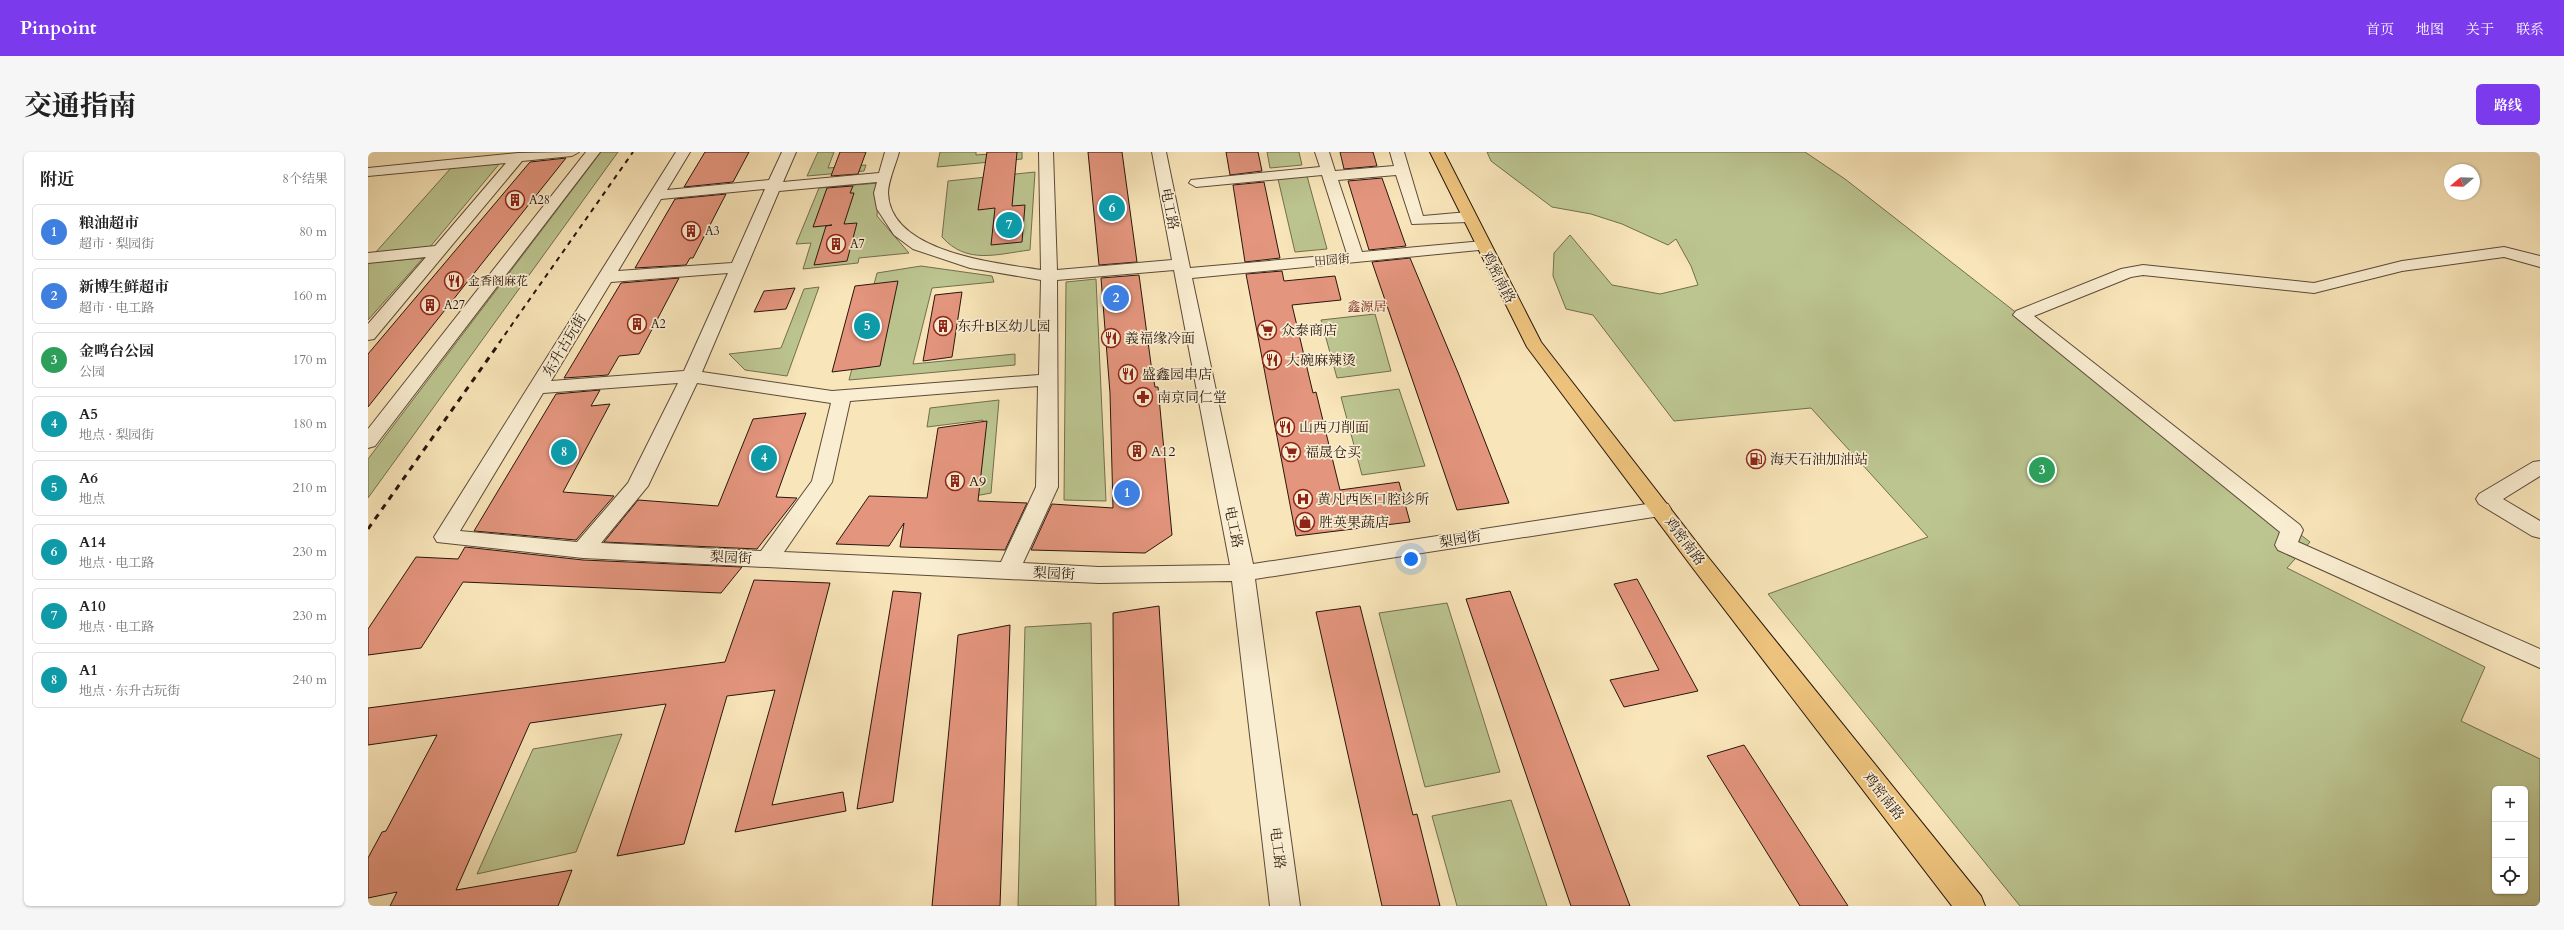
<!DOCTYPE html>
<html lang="zh">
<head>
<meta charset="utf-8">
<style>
  body { margin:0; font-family:Cardo,"Noto Serif SC",serif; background:#f6f6f6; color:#222 }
  .controls { position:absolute; right:12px; bottom:12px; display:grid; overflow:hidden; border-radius:6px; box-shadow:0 1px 3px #0004 }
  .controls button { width:36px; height:36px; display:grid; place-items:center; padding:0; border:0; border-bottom:1px solid #e0e0e0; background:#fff; color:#222; font:20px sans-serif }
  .compass { position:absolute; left:2076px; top:12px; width:36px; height:36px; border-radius:50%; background:#fff; box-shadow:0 1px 3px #0004; rotate:251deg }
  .you { position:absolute; left:1043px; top:407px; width:14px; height:14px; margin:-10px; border:3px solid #fff; border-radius:50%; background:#1a73e8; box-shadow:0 0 0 6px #1a73e833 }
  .badge { display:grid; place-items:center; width:26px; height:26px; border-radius:50%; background:#7c3aed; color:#fff; font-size:13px; font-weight:700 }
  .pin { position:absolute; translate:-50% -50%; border:2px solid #fff; box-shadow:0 1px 4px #0006 }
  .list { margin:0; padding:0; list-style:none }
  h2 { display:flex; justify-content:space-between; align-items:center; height:52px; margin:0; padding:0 16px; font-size:17px }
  h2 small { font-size:13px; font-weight:400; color:#767676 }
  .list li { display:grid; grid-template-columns:26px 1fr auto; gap:12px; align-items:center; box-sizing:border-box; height:56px; margin:0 8px 8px; padding:0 8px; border:1px solid #e0e0e0; border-radius:6px }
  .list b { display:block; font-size:15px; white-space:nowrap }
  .list p { margin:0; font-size:13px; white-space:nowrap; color:#767676 }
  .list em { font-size:13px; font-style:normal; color:#767676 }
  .icon { flex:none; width:22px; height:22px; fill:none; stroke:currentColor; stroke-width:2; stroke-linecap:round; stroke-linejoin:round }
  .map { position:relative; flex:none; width:2172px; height:754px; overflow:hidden; border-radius:6px }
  header { display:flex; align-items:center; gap:24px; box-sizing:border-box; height:56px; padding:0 20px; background:#7c3aed; color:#fff }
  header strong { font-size:19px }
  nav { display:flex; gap:22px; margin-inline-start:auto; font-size:14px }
  .intro { display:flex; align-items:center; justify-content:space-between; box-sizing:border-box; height:96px; padding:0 24px }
  h1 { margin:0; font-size:28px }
  .button { padding:10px 18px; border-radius:6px; background:#7c3aed; color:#fff; font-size:14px; font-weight:700 }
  main { display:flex; gap:24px; padding:0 24px }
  aside { flex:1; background:#fff; border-radius:6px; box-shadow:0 1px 3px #0004 }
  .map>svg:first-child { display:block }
  .green { fill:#bcc590; stroke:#726e4e; fill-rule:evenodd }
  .building { fill:#e3957d; stroke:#29160d }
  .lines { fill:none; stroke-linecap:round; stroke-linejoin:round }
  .minor-casing { stroke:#5d4a38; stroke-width:2 }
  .major-casing { stroke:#29160d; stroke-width:2 }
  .minor { fill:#faeed2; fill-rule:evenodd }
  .major { fill:#ecc27c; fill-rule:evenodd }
  .rail-far1 { stroke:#29160d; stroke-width:2; stroke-dasharray:5 5; stroke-linecap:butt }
  .rail { stroke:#29160d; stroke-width:3; stroke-dasharray:6 6; stroke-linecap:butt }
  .labels { text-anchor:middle; stroke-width:3.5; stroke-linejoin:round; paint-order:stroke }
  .far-poi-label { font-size:12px; fill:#29160d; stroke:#faeed2; text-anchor:start }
  .far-street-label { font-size:12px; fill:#29160d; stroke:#faeed2 }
  .far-neighbourhood-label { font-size:13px; fill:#7a1f14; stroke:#faeed2 }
  .street-label { font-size:14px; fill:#29160d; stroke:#faeed2 }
  .poi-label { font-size:14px; fill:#29160d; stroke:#faeed2; text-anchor:start }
</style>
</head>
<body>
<header>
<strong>Pinpoint</strong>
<nav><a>首页</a><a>地图</a><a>关于</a><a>联系</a></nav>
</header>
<div class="intro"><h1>交通指南</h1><a class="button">路线</a></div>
<main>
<aside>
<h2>附近<small>8个结果</small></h2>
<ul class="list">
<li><span class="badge" style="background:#3f7fe0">1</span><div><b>粮油超市</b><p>超市 · 梨园街</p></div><em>80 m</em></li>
<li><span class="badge" style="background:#3f7fe0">2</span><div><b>新博生鲜超市</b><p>超市 · 电工路</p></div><em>160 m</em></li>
<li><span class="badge" style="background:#2e9e5b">3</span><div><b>金鸣台公园</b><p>公园</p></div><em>170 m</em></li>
<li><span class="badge" style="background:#0f9aa8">4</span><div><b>A5</b><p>地点 · 梨园街</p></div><em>180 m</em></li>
<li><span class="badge" style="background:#0f9aa8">5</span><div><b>A6</b><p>地点</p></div><em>210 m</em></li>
<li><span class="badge" style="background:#0f9aa8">6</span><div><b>A14</b><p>地点 · 电工路</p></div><em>230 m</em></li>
<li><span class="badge" style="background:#0f9aa8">7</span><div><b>A10</b><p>地点 · 电工路</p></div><em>230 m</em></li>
<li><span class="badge" style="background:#0f9aa8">8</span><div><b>A1</b><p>地点 · 东升古玩街</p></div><em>240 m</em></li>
</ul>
</aside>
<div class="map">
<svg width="2172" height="754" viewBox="0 0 2172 754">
  <rect width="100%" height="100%" fill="#f8e5b9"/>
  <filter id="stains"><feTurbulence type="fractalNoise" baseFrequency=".005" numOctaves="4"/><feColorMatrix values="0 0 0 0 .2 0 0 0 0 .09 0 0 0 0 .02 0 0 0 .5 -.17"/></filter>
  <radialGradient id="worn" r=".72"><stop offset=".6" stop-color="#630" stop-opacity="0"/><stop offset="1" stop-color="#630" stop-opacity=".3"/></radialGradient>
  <g class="green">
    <polygon points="233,0 250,0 0,346 0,307"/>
    <polygon points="450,0 466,0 460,16 498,13 496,19 439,24"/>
    <polygon points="572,0 608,0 608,3 654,0 654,7 569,15"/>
    <polygon points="899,0 931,0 934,13 902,16"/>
    <path d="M1119 0H1437L1477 27 1942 390 1919 416 2117 515 2093 569 2172 607V754H1652L1400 442 1560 385 1443 256 1306 269 1225 163 1198 157 1185 124 1186 101 1202 83 1244 133 1292 142 1330 133 1323 114 1308 87 1300 93 1254 72 1223 62 1184 55 1123 9ZM2127 637H2157V739H2127Z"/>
    <polygon points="132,11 62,95 7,101 83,16"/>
    <path d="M667 20 662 98C629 102 599 113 574 85L580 29Z"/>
    <polygon points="939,24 959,97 927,100 910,27"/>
    <polygon points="511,31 509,64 541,101 491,106 490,111 435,117 443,91 428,92 451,36"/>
    <polygon points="55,106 0,168 0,111"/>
    <polygon points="553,114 624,124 626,130 564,136 545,212 647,202 647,213 481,228 509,121"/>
    <polygon points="728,127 738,349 696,348 698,130"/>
    <polygon points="451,135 419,224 377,218 361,202 413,196 436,137"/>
    <polygon points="1007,162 1023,219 969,226 953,168"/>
    <polygon points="1031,237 1057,314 994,323 973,245"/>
    <polygon points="631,248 623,341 607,344 615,268 559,275 562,256"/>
    <polygon points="1079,451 1132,620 1057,635 1011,461"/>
    <polygon points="723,471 728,754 650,754 657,475"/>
    <polygon points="254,582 208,700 109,722 165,597"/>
    <polygon points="1143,648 1179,754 1089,754 1064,664"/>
  </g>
  <g class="building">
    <polygon points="337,0 381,0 365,30 316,35"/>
    <polygon points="472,0 498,0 490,22 463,24"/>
    <polygon points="619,0 649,0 644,54 657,53 654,90 623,93 627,56 610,58"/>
    <polygon points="720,0 754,0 769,110 731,113"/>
    <polygon points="858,0 890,0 894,19 862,23"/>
    <polygon points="972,0 1005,0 1009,14 976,17"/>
    <polygon points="198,6 123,100 0,255 0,202 162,10"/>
    <polygon points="1014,26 1038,94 1001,98 980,29"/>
    <polygon points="896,30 912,106 877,110 865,33"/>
    <polygon points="485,34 482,41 486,41 476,72 489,71 479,109 446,113 458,74 464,73 445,75 459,36"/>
    <polygon points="358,42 325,106 322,106 318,113 267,116 307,47"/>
    <polygon points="1042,106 1091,223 1141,351 1089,358 1004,110"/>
    <polygon points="914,119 916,129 967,124 973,148 924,153 945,241 948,240 972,338 1031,330 1042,370 928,384 878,122"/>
    <polygon points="771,123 783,212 787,235 790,235 804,383 777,401 663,398 684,352 745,356 742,241 733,126"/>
    <polygon points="311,126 271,202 251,204 240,223 196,226 253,131"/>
    <polygon points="530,129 512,214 464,220 487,134"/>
    <polygon points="427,136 418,157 386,160 396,139"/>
    <polygon points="594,140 584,205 555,209 567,143"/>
    <polygon points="232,238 223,254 242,252 195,340 246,344 208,388 106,379 188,242"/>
    <polygon points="438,261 408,345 429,346 389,397 236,390 270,348 350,354 385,267"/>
    <polygon points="619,269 610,349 659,351 637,398 532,395 536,371 521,394 468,392 501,344 559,346 570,276"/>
    <polygon points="97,395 215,408 374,415 353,441 95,430 53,496 0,503 0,477 48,405 90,407"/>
    <polygon points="1269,427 1330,539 1256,555 1242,528 1291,518 1246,432"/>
    <polygon points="386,428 462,431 404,653 475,640 478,659 367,680 407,538 359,544 316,692 249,704 298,552 162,571 88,738 204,718 190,754 22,754 29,740 0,746 0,706 14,680 18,679 69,583 0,593 0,556 357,510"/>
    <polygon points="525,439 553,441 525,650 489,657"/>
    <polygon points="1142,439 1262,754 1203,754 1098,447"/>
    <polygon points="791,454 811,754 747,754 745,461"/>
    <polygon points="992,454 1045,663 1049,662 1072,754 1014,754 948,460"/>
    <polygon points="642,473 632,754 564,754 590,483"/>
    <polygon points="1376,593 1480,754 1432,754 1339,604"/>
  </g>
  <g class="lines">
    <g class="minor-casing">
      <g id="minor">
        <polygon points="211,0 204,4 154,9 6,187 0,188 0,172 58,105 0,111 0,101 67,94 138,11 0,24 0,16 150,1"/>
        <polygon points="218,0 232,0 7,294 0,296 0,277"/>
        <path d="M308 0H322L299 38 401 28 414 0H428L415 30 511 21 517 0H531C528 12 520 29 520 41 522 101 629 111 673 118L671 0H685L689 118 804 108 784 0H798L822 116 979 102 954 23 828 35 821 31 823 28 952 15 947 0H961L967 19 1026 14 1022 0H1036L1055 64 1100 60 1108 65 1100 70 1044 72 1028 23 970 28 994 100 1115 89 1123 94 1121 97 824 126 885 412 1292 350 1300 352 1303 357 1300 362 1292 364 887 427 932 754H902L864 429 731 431 640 427 215 406 69 390 66 385ZM509 30 506 41 509 57 526 83 545 97 602 116 673 128 671 223 464 239 334 220 411 39ZM397 37 364 111 250 119 293 47ZM806 118 862 413 731 415 655 411 690 335 689 128ZM360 121 316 219 183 229 243 130ZM310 231 260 331 209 390 92 379 175 241ZM329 231 463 251 444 329 393 399 233 391 280 334ZM670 234 668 335 633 410 416 400 464 330 482 249Z"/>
        <polygon points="2136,95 2172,104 2172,115 2136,105 2034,119 1946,141 1775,123 1763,125 1666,164 1932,373 1935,378 1930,390 2172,497 2172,516 1910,398 1907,393 1912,380 1645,163 1648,159 1753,117 1775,113 1946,131 2034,109"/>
        <polygon points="2172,309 2172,324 2135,347 2172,369 2172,386 2164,384 2111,352 2108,347 2111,342 2165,310"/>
      </g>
    </g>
    <g class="major-casing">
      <polygon id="major" points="1062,0 1076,0 1173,190 1340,405 1613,744 1617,754 1584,754 1324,415 1159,195"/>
    </g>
    <use href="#minor" class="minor"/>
    <use href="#major" class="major"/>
    <polyline class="rail-far1" points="131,191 265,0"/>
    <polyline class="rail" points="0,377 132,190"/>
  </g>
  <defs>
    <g id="building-ring" transform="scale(1)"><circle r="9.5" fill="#faeed2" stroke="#8f2418" stroke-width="1.5"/><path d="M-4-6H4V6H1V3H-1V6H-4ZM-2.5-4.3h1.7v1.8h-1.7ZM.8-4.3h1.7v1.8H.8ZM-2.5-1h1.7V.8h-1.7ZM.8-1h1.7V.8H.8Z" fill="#8f2418"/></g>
    <g id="restaurant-ring" transform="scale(1)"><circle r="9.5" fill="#faeed2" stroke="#8f2418" stroke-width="1.5"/><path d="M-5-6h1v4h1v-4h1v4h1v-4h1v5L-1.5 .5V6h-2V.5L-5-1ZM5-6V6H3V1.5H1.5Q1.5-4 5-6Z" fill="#8f2418"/></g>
    <g id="supermarket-ring" transform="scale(1)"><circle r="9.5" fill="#faeed2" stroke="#8f2418" stroke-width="1.5"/><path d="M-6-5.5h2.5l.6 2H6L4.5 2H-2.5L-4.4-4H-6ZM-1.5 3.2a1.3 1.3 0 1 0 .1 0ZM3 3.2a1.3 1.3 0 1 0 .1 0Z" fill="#8f2418"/></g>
    <g id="pharmacy-ring" transform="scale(1)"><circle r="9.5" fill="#faeed2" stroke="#8f2418" stroke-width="1.5"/><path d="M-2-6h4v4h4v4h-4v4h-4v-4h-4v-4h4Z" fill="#8f2418"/></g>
    <g id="fuel-ring" transform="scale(1)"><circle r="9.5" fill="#faeed2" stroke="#8f2418" stroke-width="1.5"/><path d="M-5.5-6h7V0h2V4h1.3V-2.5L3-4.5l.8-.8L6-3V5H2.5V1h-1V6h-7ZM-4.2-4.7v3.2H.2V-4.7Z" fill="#8f2418"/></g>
    <g id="hospital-ring" transform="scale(1)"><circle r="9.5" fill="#faeed2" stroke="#8f2418" stroke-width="1.5"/><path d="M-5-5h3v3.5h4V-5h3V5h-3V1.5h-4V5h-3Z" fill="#8f2418"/></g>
    <g id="shop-ring" transform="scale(1)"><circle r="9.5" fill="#faeed2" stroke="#8f2418" stroke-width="1.5"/><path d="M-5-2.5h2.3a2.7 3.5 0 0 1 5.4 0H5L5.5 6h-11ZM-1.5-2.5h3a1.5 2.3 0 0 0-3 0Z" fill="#8f2418"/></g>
  </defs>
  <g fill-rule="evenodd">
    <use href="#building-ring" x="147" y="48"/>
    <use href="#building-ring" x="323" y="79"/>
    <use href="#building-ring" x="468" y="92"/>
    <use href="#restaurant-ring" x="86" y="129"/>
    <use href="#building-ring" x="62" y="153"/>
    <use href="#building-ring" x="269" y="172"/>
    <use href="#building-ring" x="575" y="174"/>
    <use href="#supermarket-ring" x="899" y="178"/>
    <use href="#restaurant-ring" x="743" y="186"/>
    <use href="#restaurant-ring" x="904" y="208"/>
    <use href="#restaurant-ring" x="760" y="222"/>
    <use href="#pharmacy-ring" x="775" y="245"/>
    <use href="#restaurant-ring" x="917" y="275"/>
    <use href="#building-ring" x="769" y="299"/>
    <use href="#supermarket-ring" x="923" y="300"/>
    <use href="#fuel-ring" x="1388" y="307"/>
    <use href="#building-ring" x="587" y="329"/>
    <use href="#hospital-ring" x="935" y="347"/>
    <use href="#shop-ring" x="937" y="370"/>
  </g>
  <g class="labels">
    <g class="far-poi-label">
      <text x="161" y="52">A28</text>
      <text x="337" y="83">A3</text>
      <text x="482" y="96">A7</text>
      <text x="100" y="133">金香阁麻花</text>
      <text x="76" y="157">A27</text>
      <text x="283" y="176">A2</text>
    </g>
    <g class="far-street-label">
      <text transform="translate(964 108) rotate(-5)" y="4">田园街</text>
    </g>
    <g class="far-neighbourhood-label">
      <text x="999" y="159">鑫源居</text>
    </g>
    <g class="street-label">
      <text transform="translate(802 57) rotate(79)" y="5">电工路</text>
      <text transform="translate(1131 125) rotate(63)" y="5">鸡密南路</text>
      <text transform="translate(196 193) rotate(-59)" y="5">东升古玩街</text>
      <text transform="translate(866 375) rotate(78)" y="5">电工路</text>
      <text transform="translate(1092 387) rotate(-9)" y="5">梨园街</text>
      <text transform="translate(1317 389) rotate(53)" y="5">鸡密南路</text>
      <text transform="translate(363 405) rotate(3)" y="5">梨园街</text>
      <text transform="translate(686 421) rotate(3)" y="5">梨园街</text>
      <text transform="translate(1516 644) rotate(52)" y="5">鸡密南路</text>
      <text transform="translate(910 696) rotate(83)" y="5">电工路</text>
    </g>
    <g class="poi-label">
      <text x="589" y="179">东升B区幼儿园</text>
      <text x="913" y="183">众泰商店</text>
      <text x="757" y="191">義福缘冷面</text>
      <text x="918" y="213">大碗麻辣烫</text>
      <text x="774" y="227">盛鑫园串店</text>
      <text x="789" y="250">南京同仁堂</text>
      <text x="931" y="280">山西刀削面</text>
      <text x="783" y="304">A12</text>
      <text x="937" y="305">福晟仓买</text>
      <text x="1402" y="312">海天石油加油站</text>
      <text x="601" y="334">A9</text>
      <text x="949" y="352">黄凡西医口腔诊所</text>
      <text x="951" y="375">胜英果蔬店</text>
    </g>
  </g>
  <rect width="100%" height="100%" filter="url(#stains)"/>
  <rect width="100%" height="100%" fill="url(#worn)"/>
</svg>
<div class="controls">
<button>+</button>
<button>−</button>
<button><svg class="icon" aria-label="locate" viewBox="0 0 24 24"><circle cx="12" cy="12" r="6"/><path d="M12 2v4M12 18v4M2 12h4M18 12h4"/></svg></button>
</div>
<svg class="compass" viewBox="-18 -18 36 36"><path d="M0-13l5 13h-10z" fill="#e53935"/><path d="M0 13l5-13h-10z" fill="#767676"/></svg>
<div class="you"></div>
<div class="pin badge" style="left:759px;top:341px;background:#3f7fe0">1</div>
<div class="pin badge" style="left:748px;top:146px;background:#3f7fe0">2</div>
<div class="pin badge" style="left:1674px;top:318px;background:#2e9e5b">3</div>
<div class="pin badge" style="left:396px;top:306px;background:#0f9aa8">4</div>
<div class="pin badge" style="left:499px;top:174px;background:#0f9aa8">5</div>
<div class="pin badge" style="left:744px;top:56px;background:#0f9aa8">6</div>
<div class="pin badge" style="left:641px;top:73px;background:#0f9aa8">7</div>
<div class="pin badge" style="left:196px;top:300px;background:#0f9aa8">8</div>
</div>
</main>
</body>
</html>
